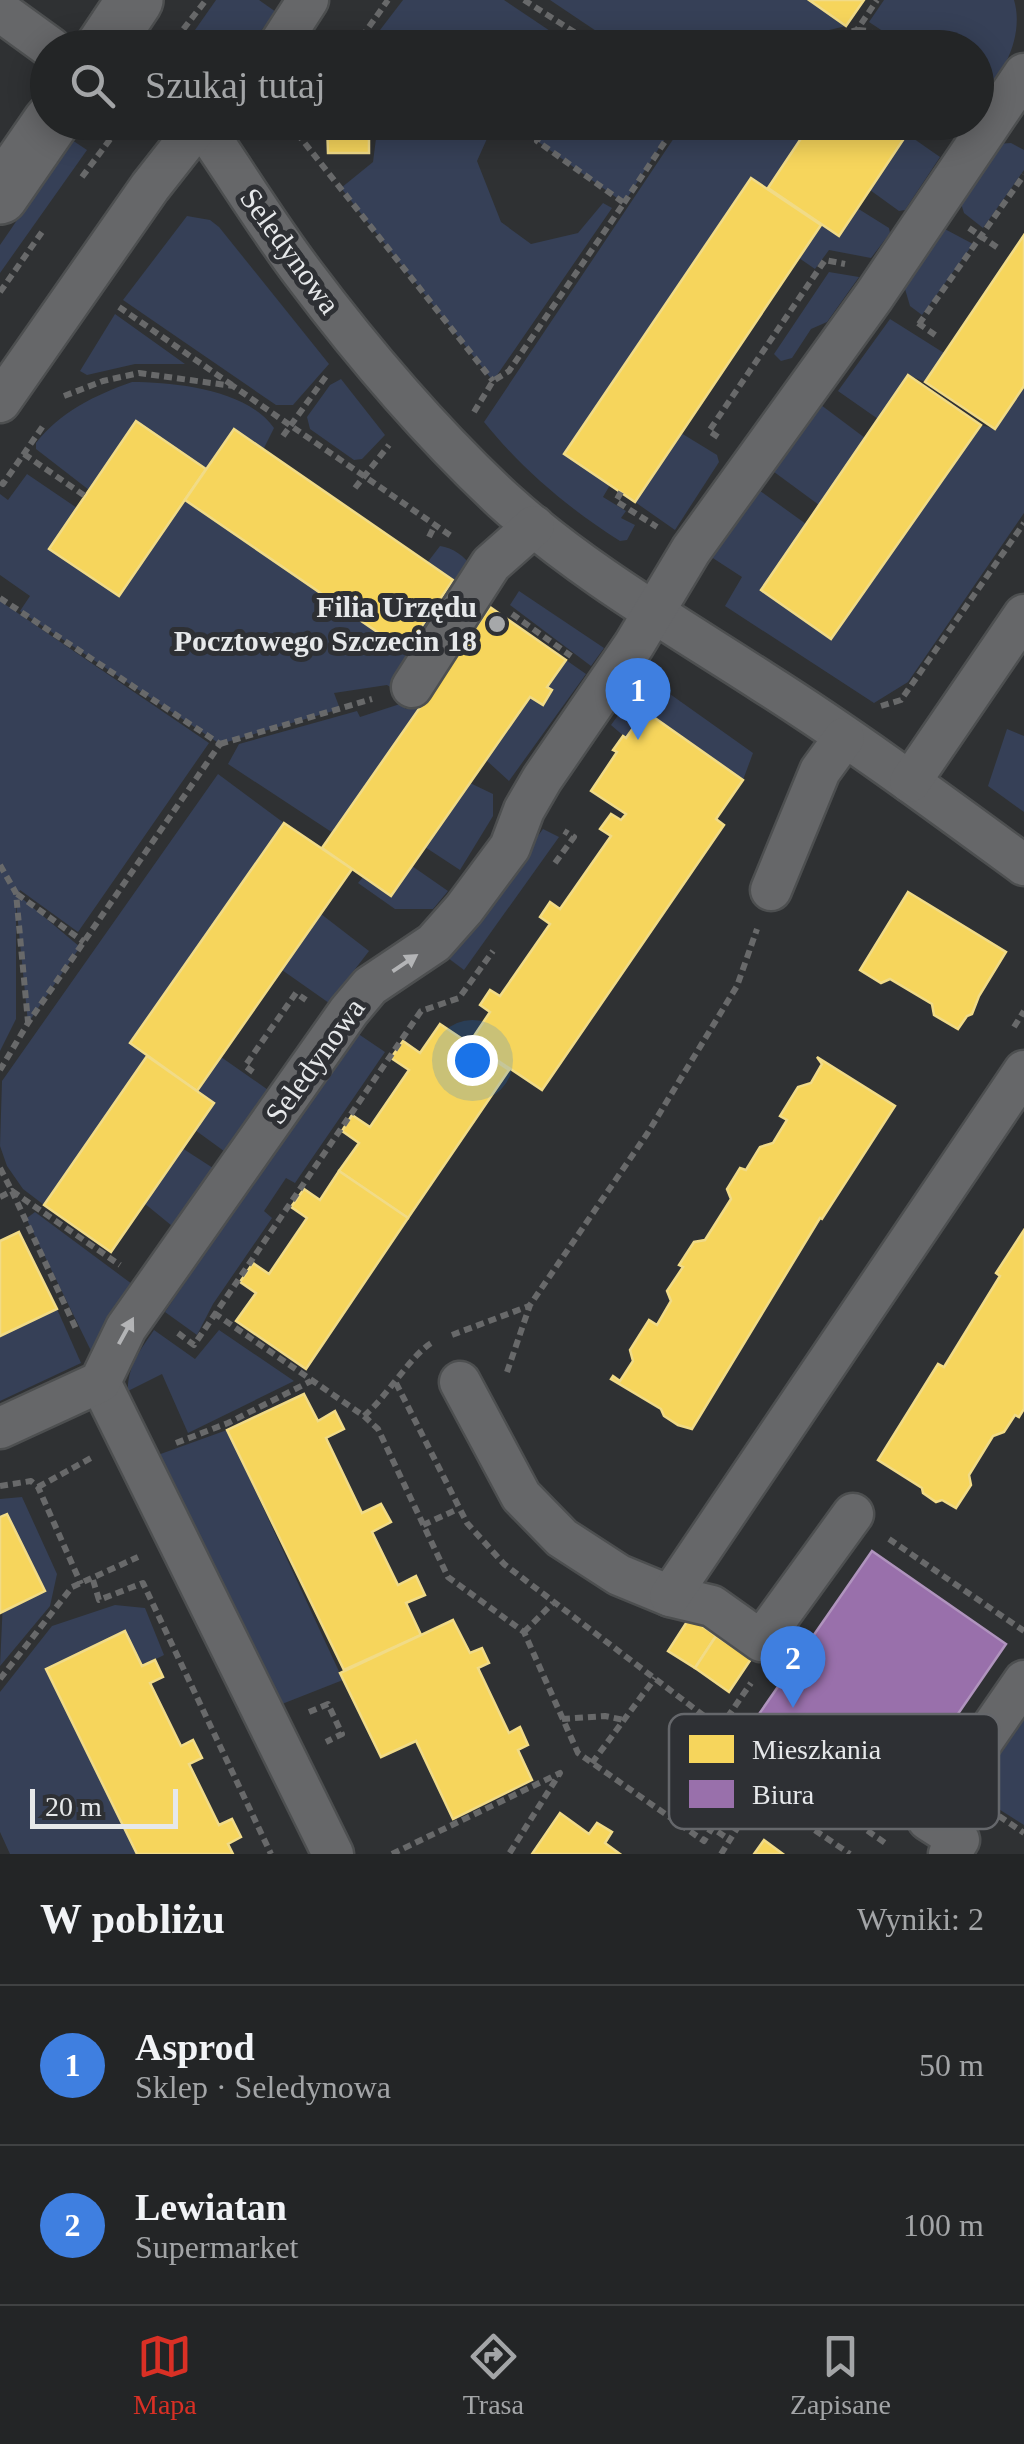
<!DOCTYPE html>
<html lang="pl">
<head>
<meta charset="utf-8">
<style>
  body { margin:0; font-family:"Times New Roman",serif; background:#2f3132; color:#f1f3f6 }
  .scale { position:absolute; left:30px; bottom:25px; width:148px; box-sizing:border-box; padding-left:10px; border:5px solid #e6e8ea; border-top:0; font-size:28px; line-height:35px; white-space:nowrap; color:#e6e8ea; -webkit-text-stroke:8px #2e3034; paint-order:stroke }
  .you { position:absolute; left:472px; top:1060px; width:35px; height:35px; margin:-25px; border:8px solid #fff; border-radius:50%; background:#1a73e8; box-shadow:0 0 0 15px #1a73e833 }
  .badge { display:grid; place-items:center; width:65px; height:65px; border-radius:50%; background:#d93025; color:#fff; font-size:32px; font-weight:700 }
  .pin { position:absolute; translate:-50% -82px; filter:drop-shadow(0 2px 5px #0008) }
  .pin::after { content:''; position:absolute; top:52px; width:35px; height:30px; background:inherit; clip-path:polygon(0 0,100% 0,50% 100%) }
  .list { margin:0; padding:0; list-style:none }
  h2 { display:flex; justify-content:space-between; align-items:center; height:130px; margin:0; padding:0 40px; font-size:42px }
  h2 small { font-size:32px; font-weight:400; color:#a3a5a7 }
  .list li { display:grid; grid-template-columns:65px 1fr auto; gap:30px; align-items:center; box-sizing:border-box; height:160px; padding:0 40px; border-top:2px solid #404243 }
  .list b { display:block; font-size:38px; white-space:nowrap }
  .list p { margin:0; font-size:32px; white-space:nowrap; color:#a3a5a7 }
  .list em { font-size:32px; font-style:normal; color:#a3a5a7 }
  .icon { flex:none; width:55px; height:55px; fill:none; stroke:currentColor; stroke-width:2; stroke-linecap:round; stroke-linejoin:round }
  .map { position:relative; flex:none; width:1024px; height:1854px; overflow:hidden }
  .search { position:absolute; background:#232526; box-shadow:0 5px 25px #0003; left:30px; right:30px; top:30px; height:110px; display:flex; align-items:center; gap:25px; box-sizing:border-box; padding:0 35px; border-radius:55px; color:#a3a5a7; font-size:38px }
  .sheet { height:450px; background:#232526 }
  nav { display:flex; justify-content:space-around; align-items:center; box-sizing:border-box; height:140px; border-top:2px solid #404243; background:#232526; font-size:28px; color:#a3a5a7 }
  nav a { display:grid; justify-items:center; gap:5px }
  nav .on { color:#d93025 }
  .map>svg:first-child { display:block }
  .green { fill:#364057 }
  .homes { fill:#f6d55c; stroke:#f1db87; stroke-width:2.5 }
  .offices { fill:#9970ab; stroke:#b094be; stroke-width:2.5 }
  .lines { fill:none; stroke-linecap:round; stroke-linejoin:round }
  .street-casing { stroke:#4d4f50; stroke-width:45 }
  .secondary-casing { stroke:#4d4f50; stroke-width:60 }
  .path { stroke:#68696a; stroke-width:6; stroke-dasharray:8 5; stroke-linecap:butt }
  .street { stroke:#666769; stroke-width:40 }
  .secondary { stroke:#666769; stroke-width:55 }
  .oneway { fill:#b3b4b6 }
  .poi-dot { fill:#a6a8aa; stroke:#2e3034; stroke-width:4 }
  .labels { text-anchor:middle; stroke-width:10; stroke-linejoin:round; paint-order:stroke }
  .street-label { font-size:30px; fill:#e6e8ea; stroke:#2e3034 }
  .poi-label { font-size:30px; font-weight:bold; fill:#e6e8ea; stroke:#2e3034; text-anchor:end }
  .key { fill:#2e3034; stroke:#65676b; stroke-width:2.5 }
  .key-label { font-size:28px; fill:#e6e8ea }
</style>
</head>
<body>
<div class="map">
<svg width="1024" height="1854" viewBox="0 0 1024 1854">
  <rect width="100%" height="100%" fill="#2f3133"/>
  <g class="green">
    <polygon points="216,0 259,0 276,12 248,47 215,47 195,30"/>
    <polygon points="403,0 504,0 574,47 367,47"/>
    <polygon points="550,0 809,0 846,26 759,47 620,47"/>
    <path d="M884 0H1014C1024 32 1006 78 977 93L976 48 907 47 869 22Z"/>
    <polygon points="378,123 494,123 477,161 501,222 531,244 578,233 603,203 612,208 493,381 341,188 373,162"/>
    <polygon points="549,123 549,122 675,123 624,203 537,141"/>
    <path d="M684 123H812L768 188 750 178 564 453 610 485 603 497 626 511 621 518 635 525 627 540 620 541C569 509 522 469 484 422Z"/>
    <polygon points="907,134 940,157 905,210 899,211 870,190"/>
    <polygon points="72,140 87,150 0,273 0,245"/>
    <polygon points="1011,143 1024,150 1024,170 983,228 964,213 960,200 996,144"/>
    <polygon points="857,208 889,228 890,233 871,258 829,250 815,269 799,258 821,225 839,235"/>
    <polygon points="187,216 210,220 219,227 329,364 293,405 276,405 123,300"/>
    <polygon points="941,227 973,244 922,315 910,306 903,282"/>
    <polygon points="829,272 859,277 827,322 811,329 792,358 781,361 774,354"/>
    <polygon points="115,314 185,364 135,364 87,375 80,371"/>
    <polygon points="890,319 944,353 925,382 908,375 878,419 838,391"/>
    <polygon points="341,379 385,435 362,459 354,460 310,429 307,417 330,385"/>
    <path d="M132 382C175 382 248 390 274 428L263 450 233 430 206 469 136 421 89 490 36 449V443C60 412 95 395 132 382Z"/>
    <polygon points="1024,386 1024,513 908,682 874,703 725,606 742,577 702,551 752,485 806,524 831,639 981,425 995,429"/>
    <polygon points="821,405 865,438 819,505 766,466 806,407"/>
    <polygon points="681,433 717,455 719,462 675,530 635,502"/>
    <path d="M27 474 77 508 49 549 118 596 185 500 405 650 427 563 440 546C453 548 465 556 471 567L392 688 387 685 334 693 340 709 220 744 20 611 30 596 0 575V494L8 500Z"/>
    <polygon points="519,591 604,648 591,666 510,605"/>
    <polygon points="0,601 209,743 78,932 20,890 18,895 80,947 28,1023 16,902 16,1019 0,1051"/>
    <polygon points="566,660 586,674 509,781 486,760 530,697 543,704 552,691 547,687"/>
    <polygon points="646,677 753,753 743,780 645,711 626,738 611,725"/>
    <polygon points="417,696 424,701 333,833 228,764 239,744 357,711 360,717 400,704 406,709"/>
    <polygon points="1007,729 1024,736 1024,812 988,786"/>
    <polygon points="218,774 284,823 131,1042 147,1056 44,1205 23,1189 7,1166 0,1146 2,1081"/>
    <polygon points="470,783 493,794 493,816 460,870 425,847"/>
    <polygon points="543,829 559,837 464,970 448,958"/>
    <polygon points="412,866 448,891 433,909 395,909 358,883 363,877 391,896"/>
    <polygon points="321,914 369,951 329,1003 282,970"/>
    <polygon points="354,1031 385,1052 295,1183 286,1178 264,1211 272,1218 213,1304 197,1335 165,1312"/>
    <polygon points="221,1057 271,1092 228,1154 195,1130 214,1103 198,1091"/>
    <polygon points="182,1148 216,1170 177,1230 144,1203"/>
    <polygon points="35,1212 136,1287 95,1359 28,1222 27,1218"/>
    <polygon points="57,1309 81,1363 0,1401 0,1336"/>
    <path d="M154 1330 195 1359 219 1330 294 1381 188 1433 162 1374 128 1391C127 1367 141 1349 154 1330Z"/>
    <polygon points="227,1430 343,1680 282,1704 155,1456"/>
    <polygon points="22,1497 57,1574 50,1606 0,1666 7,1514 0,1517 0,1499"/>
    <polygon points="115,1605 145,1608 164,1655 142,1666 125,1631 47,1669 137,1854 10,1854 0,1832 0,1692 52,1626"/>
    <polygon points="1024,1698 1024,1825 994,1806 979,1764"/>
  </g>
  <g class="homes">
    <polygon points="809,0 864,0 846,26"/>
    <polygon points="327,122 369,122 369,153 328,153"/>
    <polygon points="812,122 915,122 839,236 768,188"/>
    <polygon points="751,178 821,225 635,502 564,454"/>
    <polygon points="1024,235 1024,386 995,429 925,382"/>
    <polygon points="908,375 981,425 831,639 761,590"/>
    <polygon points="136,421 206,469 119,596 49,549"/>
    <polygon points="234,429 453,580 405,651 185,500"/>
    <polygon points="490,607 566,660 547,687 552,690 543,705 530,697 391,896 322,848"/>
    <polygon points="645,711 743,780 716,819 724,825 542,1090 470,1042 490,1012 480,1005 490,990 500,996 550,924 540,917 550,902 560,909 611,836 600,829 611,814 621,820 626,814 591,791 617,752 613,750 623,736 626,738"/>
    <polygon points="284,823 352,869 197,1091 130,1043"/>
    <polygon points="908,892 1006,952 979,996 972,1014 967,1016 958,1029 934,1015 932,1004 890,979 881,983 860,970"/>
    <polygon points="440,1024 509,1070 408,1218 339,1171 359,1143 342,1131 352,1115 370,1127 409,1070 391,1058 403,1041 420,1053"/>
    <polygon points="147,1056 214,1103 111,1252 44,1205"/>
    <polygon points="817,1057 895,1106 822,1219 820,1218 692,1429 678,1425 664,1416 661,1409 611,1379 613,1376 620,1381 633,1361 630,1350 649,1320 657,1325 671,1301 667,1291 683,1267 679,1265 694,1242 705,1240 731,1199 727,1189 740,1168 746,1170 760,1147 773,1143 787,1120 780,1116 798,1087 811,1083 822,1064"/>
    <polygon points="339,1171 408,1218 306,1369 236,1321 256,1293 240,1282 253,1263 269,1274 307,1218 291,1207 304,1189 320,1200"/>
    <polygon points="1024,1230 1024,1409 1019,1417 1015,1415 1004,1432 993,1436 969,1475 971,1485 956,1508 942,1500 936,1502 923,1493 922,1488 878,1460 938,1364 944,1367 1000,1276 996,1273"/>
    <polygon points="19,1232 57,1309 0,1336 0,1241"/>
    <polygon points="304,1394 318,1421 335,1411 344,1429 326,1438 362,1513 381,1504 391,1522 372,1532 398,1585 416,1576 425,1595 406,1603 421,1635 344,1670 227,1430"/>
    <polygon points="7,1514 45,1591 0,1613 0,1517"/>
    <polygon points="690,1617 716,1636 695,1668 668,1651"/>
    <polygon points="453,1620 470,1653 482,1648 489,1663 478,1668 509,1733 520,1727 528,1745 518,1750 532,1780 453,1819 416,1741 381,1757 340,1673"/>
    <polygon points="125,1631 142,1666 155,1660 163,1677 150,1683 181,1746 193,1740 202,1758 189,1764 219,1825 232,1819 241,1837 228,1844 233,1854 137,1854 46,1669"/>
    <polygon points="716,1636 751,1659 729,1692 695,1668"/>
    <polygon points="560,1813 589,1834 597,1823 612,1832 605,1843 620,1854 532,1854"/>
    <polygon points="764,1840 783,1854 754,1854"/>
  </g>
  <polygon class="offices" points="872,1551 1006,1644 883,1823 748,1730"/>
  <g class="lines">
    <g class="street-casing">
      <g id="street">
        <polyline points="0,11 51,48"/>
        <polyline points="277,48 308,0"/>
        <path d="M200 122C235 172 266 224 303 273 363 353 429 431 503 500 581 571 675 625 763 682 853 739 938 802 1024 865"/>
        <polyline points="0,402 150,187 201,122"/>
        <polyline points="412,687 491,564 534,526"/>
        <polyline points="910,782 1024,615"/>
        <polyline points="771,890 820,771 844,738"/>
        <polyline points="100,1382 333,1854"/>
        <polyline points="460,1382 521,1496 562,1538 619,1575 670,1596 712,1606 761,1641 853,1514"/>
        <polyline points="0,1428 100,1382 126,1328 349,1011 370,986 434,943 464,909 510,847 524,810 542,779 634,645 691,550 874,296 1024,74"/>
        <polyline points="670,1596 1024,1071"/>
        <polyline points="949,1854 959,1840 928,1820 1024,1681"/>
      </g>
    </g>
    <g class="secondary-casing">
      <g id="secondary">
        <polyline points="103,48 135,0"/>
        <polyline points="0,196 51,122"/>
      </g>
    </g>
    <g class="path">
      <polyline points="524,0 585,39 590,48"/>
      <polyline points="858,30 869,31 893,48"/>
      <polyline points="180,48 185,41 178,36 206,0"/>
      <polyline points="354,48 388,0"/>
      <polyline points="789,48 857,30 877,0"/>
      <polyline points="285,122 296,132"/>
      <polyline points="302,122 296,132 493,381"/>
      <polyline points="82,177 123,122"/>
      <polyline points="624,203 678,122"/>
      <polyline points="969,228 998,248"/>
      <polyline points="0,292 42,232"/>
      <polyline points="119,307 232,385"/>
      <polyline points="918,323 938,337"/>
      <polyline points="919,324 1024,175"/>
      <polyline points="64,396 103,381 139,373 233,386 454,538"/>
      <polyline points="474,412 493,381 509,371 624,203 537,141 549,122"/>
      <polyline points="283,436 327,375"/>
      <polyline points="718,437 709,431 825,260 845,264"/>
      <polyline points="24,454 85,496"/>
      <polyline points="0,482 3,484 43,426"/>
      <polyline points="355,488 389,445"/>
      <polyline points="621,492 616,501 657,527"/>
      <polyline points="429,537 435,525"/>
      <polyline points="0,598 220,744 28,1023 0,1070"/>
      <polyline points="512,614 571,656"/>
      <polyline points="881,706 901,700 1024,523"/>
      <polyline points="220,744 372,699"/>
      <polyline points="555,863 574,837 564,831"/>
      <polyline points="0,865 16,893 28,1022"/>
      <polyline points="17,894 84,942"/>
      <polyline points="1014,1027 1024,1011"/>
      <polyline points="253,1072 245,1066 296,993 306,1000"/>
      <polyline points="0,1168 12,1191 120,1265"/>
      <polyline points="0,1197 12,1191 77,1331"/>
      <path d="M214 1313 364 1416C387 1397 414 1350 435 1341"/>
      <polyline points="178,1333 194,1345 421,1011 459,998 493,951"/>
      <polyline points="452,1335 529,1306"/>
      <polyline points="507,1372 530,1305 647,1134 737,986 757,929"/>
      <polyline points="396,1383 467,1523 504,1564 720,1728 888,1845"/>
      <polyline points="364,1416 378,1429 448,1577 524,1632 578,1753 704,1841 712,1828 730,1840"/>
      <polyline points="176,1443 228,1423 311,1381"/>
      <polyline points="0,1486 31,1481 38,1487 81,1584"/>
      <polyline points="38,1487 91,1458"/>
      <polyline points="423,1525 458,1509"/>
      <polyline points="889,1539 1024,1631"/>
      <polyline points="93,1580 99,1600 143,1583 271,1854"/>
      <polyline points="524,1632 553,1603"/>
      <polyline points="0,1679 72,1587 138,1557"/>
      <polyline points="309,1712 328,1704 342,1734 326,1742"/>
      <polyline points="562,1719 605,1716 624,1720"/>
      <polyline points="720,1728 751,1683"/>
      <polyline points="592,1763 655,1678"/>
      <polyline points="761,1794 850,1854"/>
      <polyline points="999,1816 1024,1833"/>
      <polyline points="392,1854 560,1773 509,1854"/>
      <polyline points="721,1854 746,1814 782,1769"/>
    </g>
    <use href="#street" class="street"/>
    <use href="#secondary" class="secondary"/>
  </g>
  <defs><path id="oneway-solid" d="M-6-.8H1V-3.2L6.5 0L1 3.2V.8H-6Z" transform="scale(2.5)"/></defs>
  <g class="oneway">
    <use href="#oneway-solid" transform="translate(405 963) rotate(-34)"/>
    <use href="#oneway-solid" transform="translate(126 1331) rotate(-61)"/>
  </g>
  <circle class="poi-dot" cx="497" cy="624" r="10"/>
  <g class="labels">
    <g class="street-label">
      <text transform="translate(290 251) rotate(54)" y="10">Seledynowa</text>
      <text transform="translate(315 1061) rotate(-54)" y="10">Seledynowa</text>
    </g>
    <g class="poi-label">
      <text x="477" y="617">Filia Urzędu<tspan x="477" dy="34">Pocztowego Szczecin 18</tspan></text>
    </g>
  </g>
  <rect x="669" y="1714" width="330" height="115" rx="15" class="key"/>
  <rect x="689" y="1735" width="45" height="28" fill="#f6d55c"/>
  <rect x="689" y="1780" width="45" height="28" fill="#9970ab"/>
  <g class="key-label">
    <text x="752" y="1759">Mieszkania</text>
    <text x="752" y="1804">Biura</text>
  </g>
</svg>
<div class="scale">20 m</div>
<div class="you"></div>
<div class="pin badge" style="left:638px;top:740px;background:#3f7fe0">1</div>
<div class="pin badge" style="left:793px;top:1708px;background:#3f7fe0">2</div>
<div class="search"><svg class="icon" aria-label="search" viewBox="0 0 24 24"><circle cx="10" cy="10" r="6"/><path d="M15 15l6 6"/></svg>Szukaj tutaj</div>
</div>
<section class="sheet">
<h2>W pobliżu<small>Wyniki: 2</small></h2>
<ul class="list">
<li><span class="badge" style="background:#3f7fe0">1</span><div><b>Asprod</b><p>Sklep · Seledynowa</p></div><em>50 m</em></li>
<li><span class="badge" style="background:#3f7fe0">2</span><div><b>Lewiatan</b><p>Supermarket</p></div><em>100 m</em></li>
</ul>
</section>
<nav>
<a class="on"><svg class="icon" aria-label="map" viewBox="0 0 24 24"><path d="M3 6l6-2 6 2 6-2v14l-6 2-6-2-6 2zM9 4v14M15 6v14"/></svg>Mapa</a>
<a><svg class="icon" aria-label="directions" viewBox="0 0 24 24"><path d="M12 3l9 9-9 9-9-9zM9 14v-3h6M13 9l2 2-2 2"/></svg>Trasa</a>
<a><svg class="icon" aria-label="saved" viewBox="0 0 24 24"><path d="M7 4h10v16l-5-4-5 4z"/></svg>Zapisane</a>
</nav>
</body>
</html>
